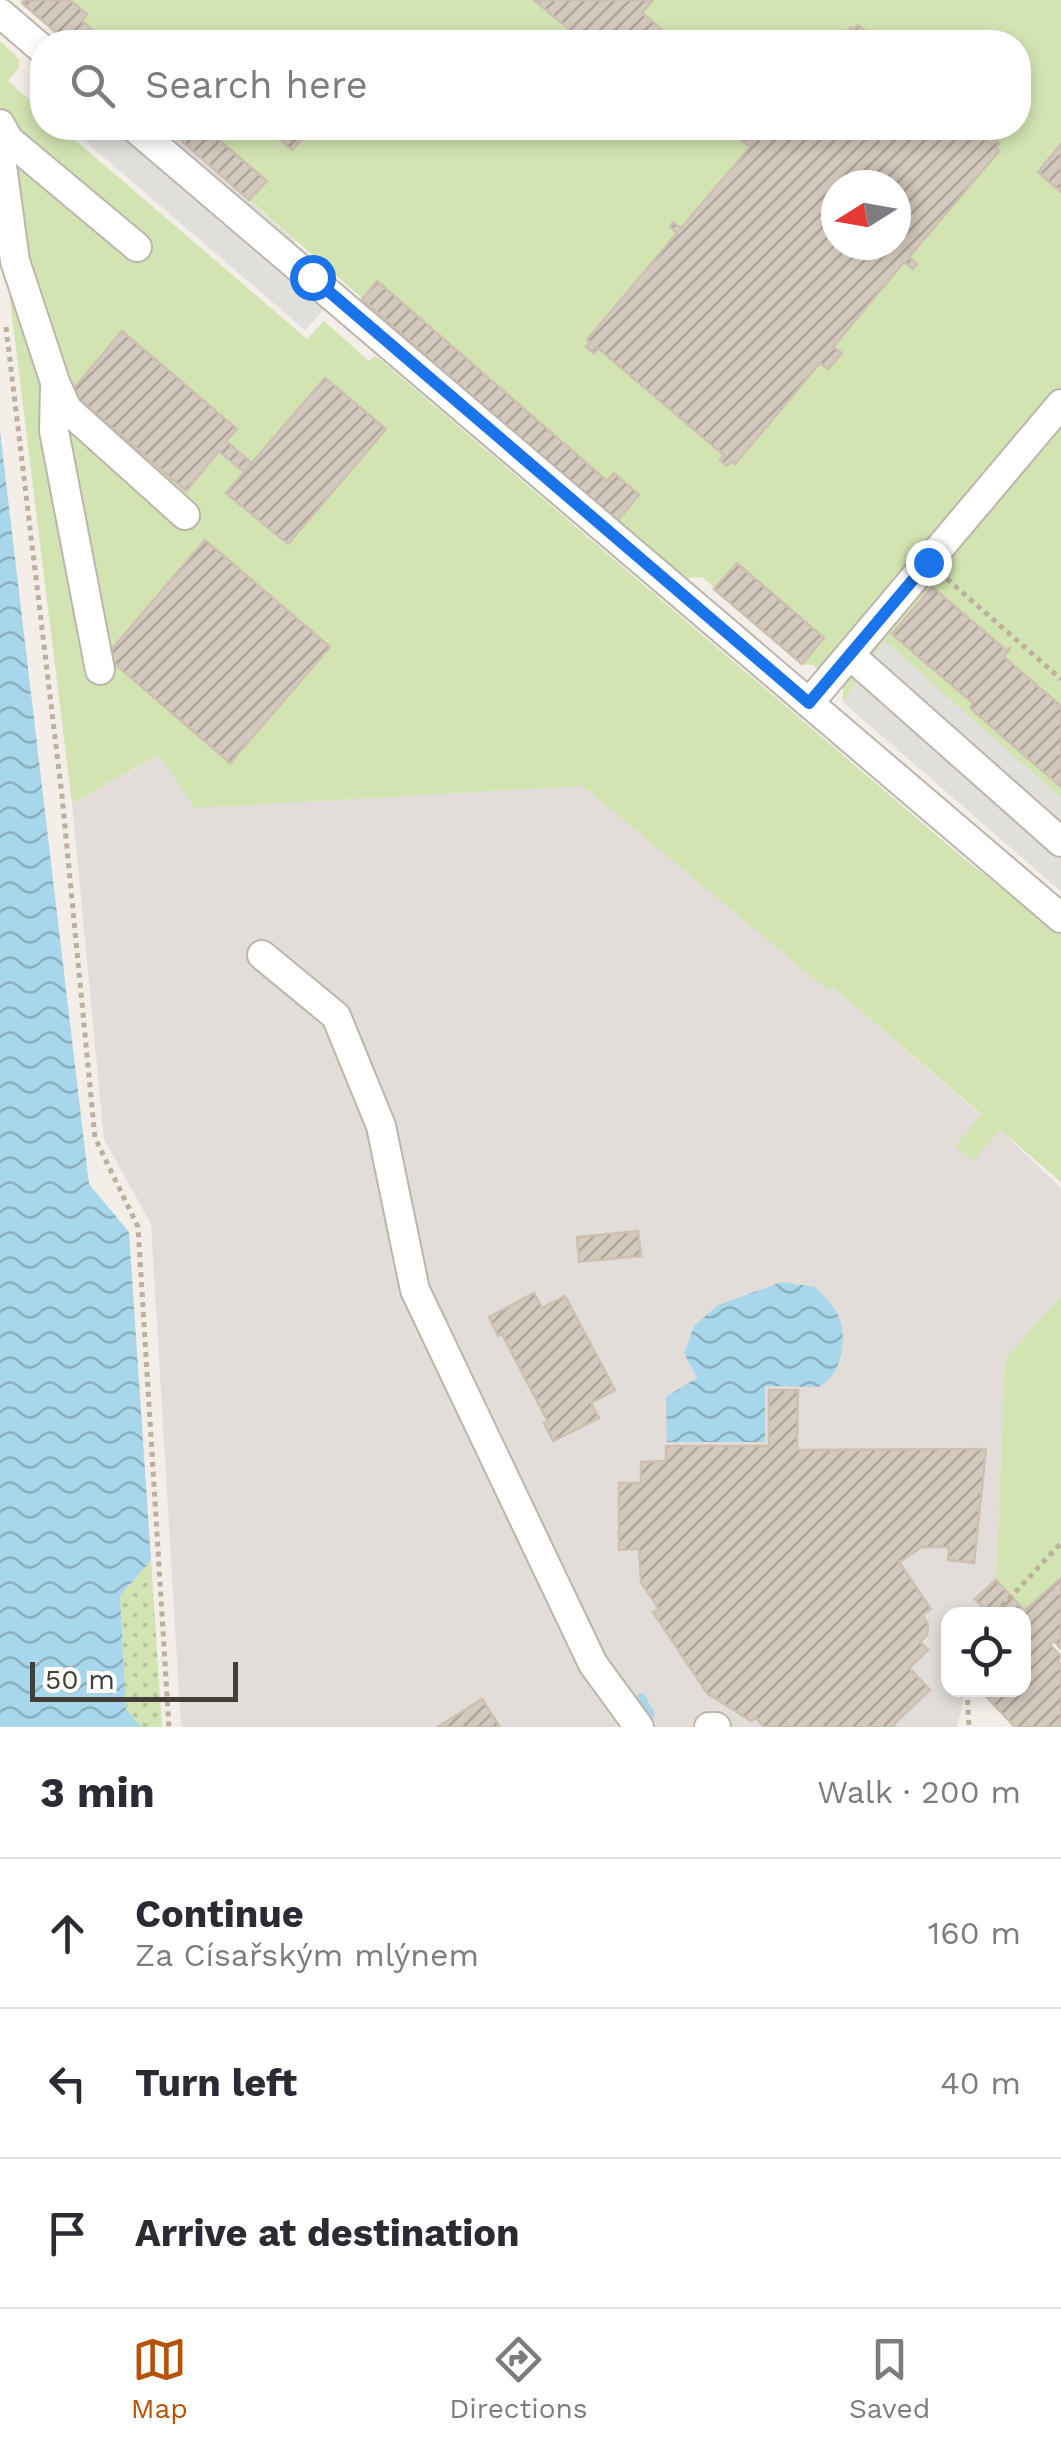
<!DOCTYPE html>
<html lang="en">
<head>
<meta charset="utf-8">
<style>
  body { margin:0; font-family:"Work Sans",sans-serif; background:#f2f2f3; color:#2b2b33 }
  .controls { position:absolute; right:30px; bottom:30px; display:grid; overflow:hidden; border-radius:20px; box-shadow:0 5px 15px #0003 }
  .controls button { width:90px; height:90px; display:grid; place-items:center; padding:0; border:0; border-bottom:2px solid #e1e1e2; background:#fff; color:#2b2b33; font:50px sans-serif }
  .compass { position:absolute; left:821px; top:170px; width:90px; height:90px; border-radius:50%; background:#fff; box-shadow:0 5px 15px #0003; rotate:259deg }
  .scale { position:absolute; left:30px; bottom:25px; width:208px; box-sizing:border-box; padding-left:10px; border:5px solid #453e37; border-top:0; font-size:28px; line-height:35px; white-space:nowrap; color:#453e37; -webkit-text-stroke:8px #fff; paint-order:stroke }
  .stop { position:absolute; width:30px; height:30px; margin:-22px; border:8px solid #1a73e8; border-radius:50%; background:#fff }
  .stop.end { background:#1a73e8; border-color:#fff; box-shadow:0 2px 10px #0008 }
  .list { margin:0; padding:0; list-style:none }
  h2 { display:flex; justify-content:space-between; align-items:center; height:130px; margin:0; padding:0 40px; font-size:42px }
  h2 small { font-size:32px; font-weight:400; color:#7c7c81 }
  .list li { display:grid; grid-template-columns:65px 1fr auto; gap:30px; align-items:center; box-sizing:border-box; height:150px; padding:0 40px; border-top:2px solid #e1e1e2 }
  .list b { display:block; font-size:38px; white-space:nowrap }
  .list p { margin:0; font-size:32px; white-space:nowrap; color:#7c7c81 }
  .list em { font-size:32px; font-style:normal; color:#7c7c81 }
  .icon { flex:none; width:55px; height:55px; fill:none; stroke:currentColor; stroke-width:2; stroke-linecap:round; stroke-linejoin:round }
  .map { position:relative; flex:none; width:1061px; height:1727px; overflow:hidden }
  .search { position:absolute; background:#fff; box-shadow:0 5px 15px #0003; left:30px; right:30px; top:30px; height:110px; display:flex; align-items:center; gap:25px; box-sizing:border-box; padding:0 35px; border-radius:40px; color:#7c7c81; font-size:38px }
  .sheet { height:580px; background:#fff }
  nav { display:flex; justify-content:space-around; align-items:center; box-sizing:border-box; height:140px; border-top:2px solid #e1e1e2; background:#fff; font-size:28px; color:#7c7c81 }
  nav a { display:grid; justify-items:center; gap:5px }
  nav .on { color:#b45309 }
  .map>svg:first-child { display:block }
  .industrial { fill:#e2ddd9 }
  .grass { fill:url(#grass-dots) }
  .green { fill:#d3e4b3; fill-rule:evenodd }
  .parking { fill:#e1dfdc }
  .water { fill:url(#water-waves) }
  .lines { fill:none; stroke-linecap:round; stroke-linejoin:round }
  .stream { stroke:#a8d7eb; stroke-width:9 }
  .building { fill:url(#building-hatch); stroke:#cec0b1; stroke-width:2.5; fill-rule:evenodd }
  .minor-casing { stroke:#bdb5ab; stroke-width:32 }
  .path { stroke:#beaf9d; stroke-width:5; stroke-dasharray:5 5; stroke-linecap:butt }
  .minor { stroke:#fff; stroke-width:28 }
  .route { stroke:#1a73e8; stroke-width:12 }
</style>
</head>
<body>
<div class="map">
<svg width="1061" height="1727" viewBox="0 0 1061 1727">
  <defs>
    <pattern id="grass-dots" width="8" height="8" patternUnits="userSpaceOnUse" patternTransform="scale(2.5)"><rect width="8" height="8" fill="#d3e4b3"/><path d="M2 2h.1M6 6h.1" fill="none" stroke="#b6c59b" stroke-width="1.8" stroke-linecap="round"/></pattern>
    <pattern id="water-waves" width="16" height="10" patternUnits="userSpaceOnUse" patternTransform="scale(2.5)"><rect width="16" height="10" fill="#a8d7eb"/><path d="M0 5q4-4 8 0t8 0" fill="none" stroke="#8bb0bf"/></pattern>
    <pattern id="building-hatch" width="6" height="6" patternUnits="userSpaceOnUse" patternTransform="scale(2.5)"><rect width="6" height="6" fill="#d4c9be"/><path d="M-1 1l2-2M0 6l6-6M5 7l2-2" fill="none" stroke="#aea59b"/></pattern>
  </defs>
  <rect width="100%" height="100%" fill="#f3eee8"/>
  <polygon class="industrial" points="160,755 195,808 583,786 829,990 833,987 981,1115 955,1146 972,1161 1000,1130 1061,1188 1061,1296 1005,1359 996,1580 975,1598 986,1610 985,1614 948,1614 948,1690 966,1690 957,1727 181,1727 151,1224 104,1139 72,803"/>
  <polygon class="grass" points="151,1560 162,1727 141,1727 126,1709 120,1596"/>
  <g class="green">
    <path d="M19 0H1061V891L843 702V689L813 665 800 664 702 577 683 578 167 128H1018V42H69ZM836 185H896V245H836Z"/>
    <polygon points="0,41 19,59 19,68 8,81 42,111 42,128 61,128 307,339 324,321 369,361 376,356 962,857 1061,935 1061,1182 1000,1130 973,1162 955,1146 981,1114 833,987 829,991 583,786 195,808 159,755 72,803 0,219"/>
    <polygon points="1061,1296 1061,1577 1025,1610 996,1580 1005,1359"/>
  </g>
  <g class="parking">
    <polygon points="70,128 118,128 326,307 305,330"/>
    <polygon points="135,128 166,128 296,241 283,252"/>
    <polygon points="884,640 1061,798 1061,891 843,702"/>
  </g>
  <g class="water">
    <polygon points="0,431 89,1184 129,1232 151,1560 120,1596 126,1709 141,1727 0,1727"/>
    <path d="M782 1282 815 1287C824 1296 836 1307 840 1320 847 1342 841 1376 819 1387L765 1386V1442H667L666 1397 697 1378 684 1353 694 1326 718 1305Z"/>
  </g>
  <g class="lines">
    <polyline class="stream" points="641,1698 650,1714"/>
  </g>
  <g class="building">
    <polygon points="25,0 70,0 87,14 82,21 94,31 88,39 92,42 67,42 22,3"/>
    <polygon points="534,0 653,0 642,13 677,42 624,42 620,39 617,42 584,42"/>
    <polygon points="858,25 866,31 862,36 870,42 838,42 851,27 854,29"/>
    <polygon points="167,128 205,128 267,181 249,200"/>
    <polygon points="267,128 304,128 309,131 292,150"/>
    <polygon points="726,128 753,128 749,132 757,139 750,147"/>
    <path d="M753 128 761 134 767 128H971L991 144 995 139 999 143 996 148 999 151 909 257 917 264 913 269 904 262 833 347 842 353 828 369 820 363 735 464 732 461 727 466 720 460 724 455 598 348 594 353 586 347 590 342 587 340 677 233 670 227 673 222 681 228 757 139 749 132ZM836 185H896V245H836Z"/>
    <polygon points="1061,144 1061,192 1038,172"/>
    <polygon points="377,281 607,481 614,473 639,495 616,522 362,299"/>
    <polygon points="122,331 237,429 226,441 253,464 245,473 219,451 186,491 71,392"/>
    <polygon points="325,378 386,429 288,544 226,493"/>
    <polygon points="205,540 330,647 230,763 106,656"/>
    <polygon points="737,563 824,638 802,664 714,589"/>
    <polygon points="932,587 1007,651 1011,647 1004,657 1061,706 1061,787 970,708 973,703 892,634"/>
    <polygon points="638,1231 641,1256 579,1262 577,1237"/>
    <polygon points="534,1293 542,1308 565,1296 615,1390 591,1403 599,1418 553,1441 544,1423 548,1422 502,1334 498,1336 489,1317"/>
    <polygon points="769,1390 798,1390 797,1450 986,1449 974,1563 948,1560 949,1547 922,1547 899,1562 931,1609 922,1615 928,1624 927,1635 920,1642 928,1650 909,1668 930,1690 893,1725 895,1727 764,1727 756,1718 751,1721 707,1693 653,1612 659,1609 641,1582 639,1549 619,1550 619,1483 641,1483 641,1462 666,1461 666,1446 769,1446"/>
    <polygon points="1061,1578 1061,1649 1054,1641 1050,1645 1061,1656 1058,1662 1061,1665 1061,1727 1015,1727 980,1690 1024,1690 1024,1614 1021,1614"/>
    <polygon points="996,1580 1025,1611 1021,1614 989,1614 975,1599"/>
    <polygon points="482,1699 500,1727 438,1727"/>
  </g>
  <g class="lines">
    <g class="minor-casing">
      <g id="minor">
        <polyline points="0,13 42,49"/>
        <polyline points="0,124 9,140 137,247"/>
        <polyline points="135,128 1061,918"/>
        <polyline points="0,151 15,261 55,382 67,409 185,515"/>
        <polyline points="55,386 54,431 100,670"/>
        <polyline points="850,655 1061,842"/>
        <polyline points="809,703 1061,404"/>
        <polyline points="262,955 336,1016 381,1126 415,1290 593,1664 639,1727"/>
        <polyline points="709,1727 716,1727"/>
      </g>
    </g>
    <g class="path">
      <polyline points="6,327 62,796 95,1138 138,1227 169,1727"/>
      <polyline points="947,579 1061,679"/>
      <polyline points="995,1614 1061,1543"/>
      <polyline points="967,1690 969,1727"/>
    </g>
    <use href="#minor" class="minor"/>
  </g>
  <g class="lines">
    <polyline class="route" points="312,277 809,703 928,562"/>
  </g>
</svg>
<div class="controls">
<button><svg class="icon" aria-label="locate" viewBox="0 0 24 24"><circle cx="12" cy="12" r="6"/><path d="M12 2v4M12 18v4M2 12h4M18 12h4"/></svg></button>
</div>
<svg class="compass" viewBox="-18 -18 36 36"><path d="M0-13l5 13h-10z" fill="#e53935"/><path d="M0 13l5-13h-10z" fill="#7c7c81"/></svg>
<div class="scale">50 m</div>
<div class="stop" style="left:312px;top:277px"></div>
<div class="stop end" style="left:928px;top:562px"></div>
<div class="search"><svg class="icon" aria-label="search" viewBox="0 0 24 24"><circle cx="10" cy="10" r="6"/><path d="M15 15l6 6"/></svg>Search here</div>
</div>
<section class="sheet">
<h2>3 min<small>Walk · 200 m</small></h2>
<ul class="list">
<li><svg class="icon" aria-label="ahead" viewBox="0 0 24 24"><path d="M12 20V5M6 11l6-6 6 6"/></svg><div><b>Continue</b><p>Za Císařským mlýnem</p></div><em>160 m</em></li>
<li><svg class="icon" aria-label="left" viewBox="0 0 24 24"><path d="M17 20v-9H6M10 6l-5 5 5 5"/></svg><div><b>Turn left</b></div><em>40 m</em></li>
<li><svg class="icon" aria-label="arrive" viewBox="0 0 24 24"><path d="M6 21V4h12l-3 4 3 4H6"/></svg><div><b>Arrive at destination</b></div></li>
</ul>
</section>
<nav>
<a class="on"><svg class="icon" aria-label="map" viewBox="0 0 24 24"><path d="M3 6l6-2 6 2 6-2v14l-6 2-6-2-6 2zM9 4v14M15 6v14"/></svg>Map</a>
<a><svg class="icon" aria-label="directions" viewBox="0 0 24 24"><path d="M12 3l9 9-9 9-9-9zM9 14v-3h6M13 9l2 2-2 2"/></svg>Directions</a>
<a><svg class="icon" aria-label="saved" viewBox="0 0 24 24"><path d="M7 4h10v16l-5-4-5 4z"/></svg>Saved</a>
</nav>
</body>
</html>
